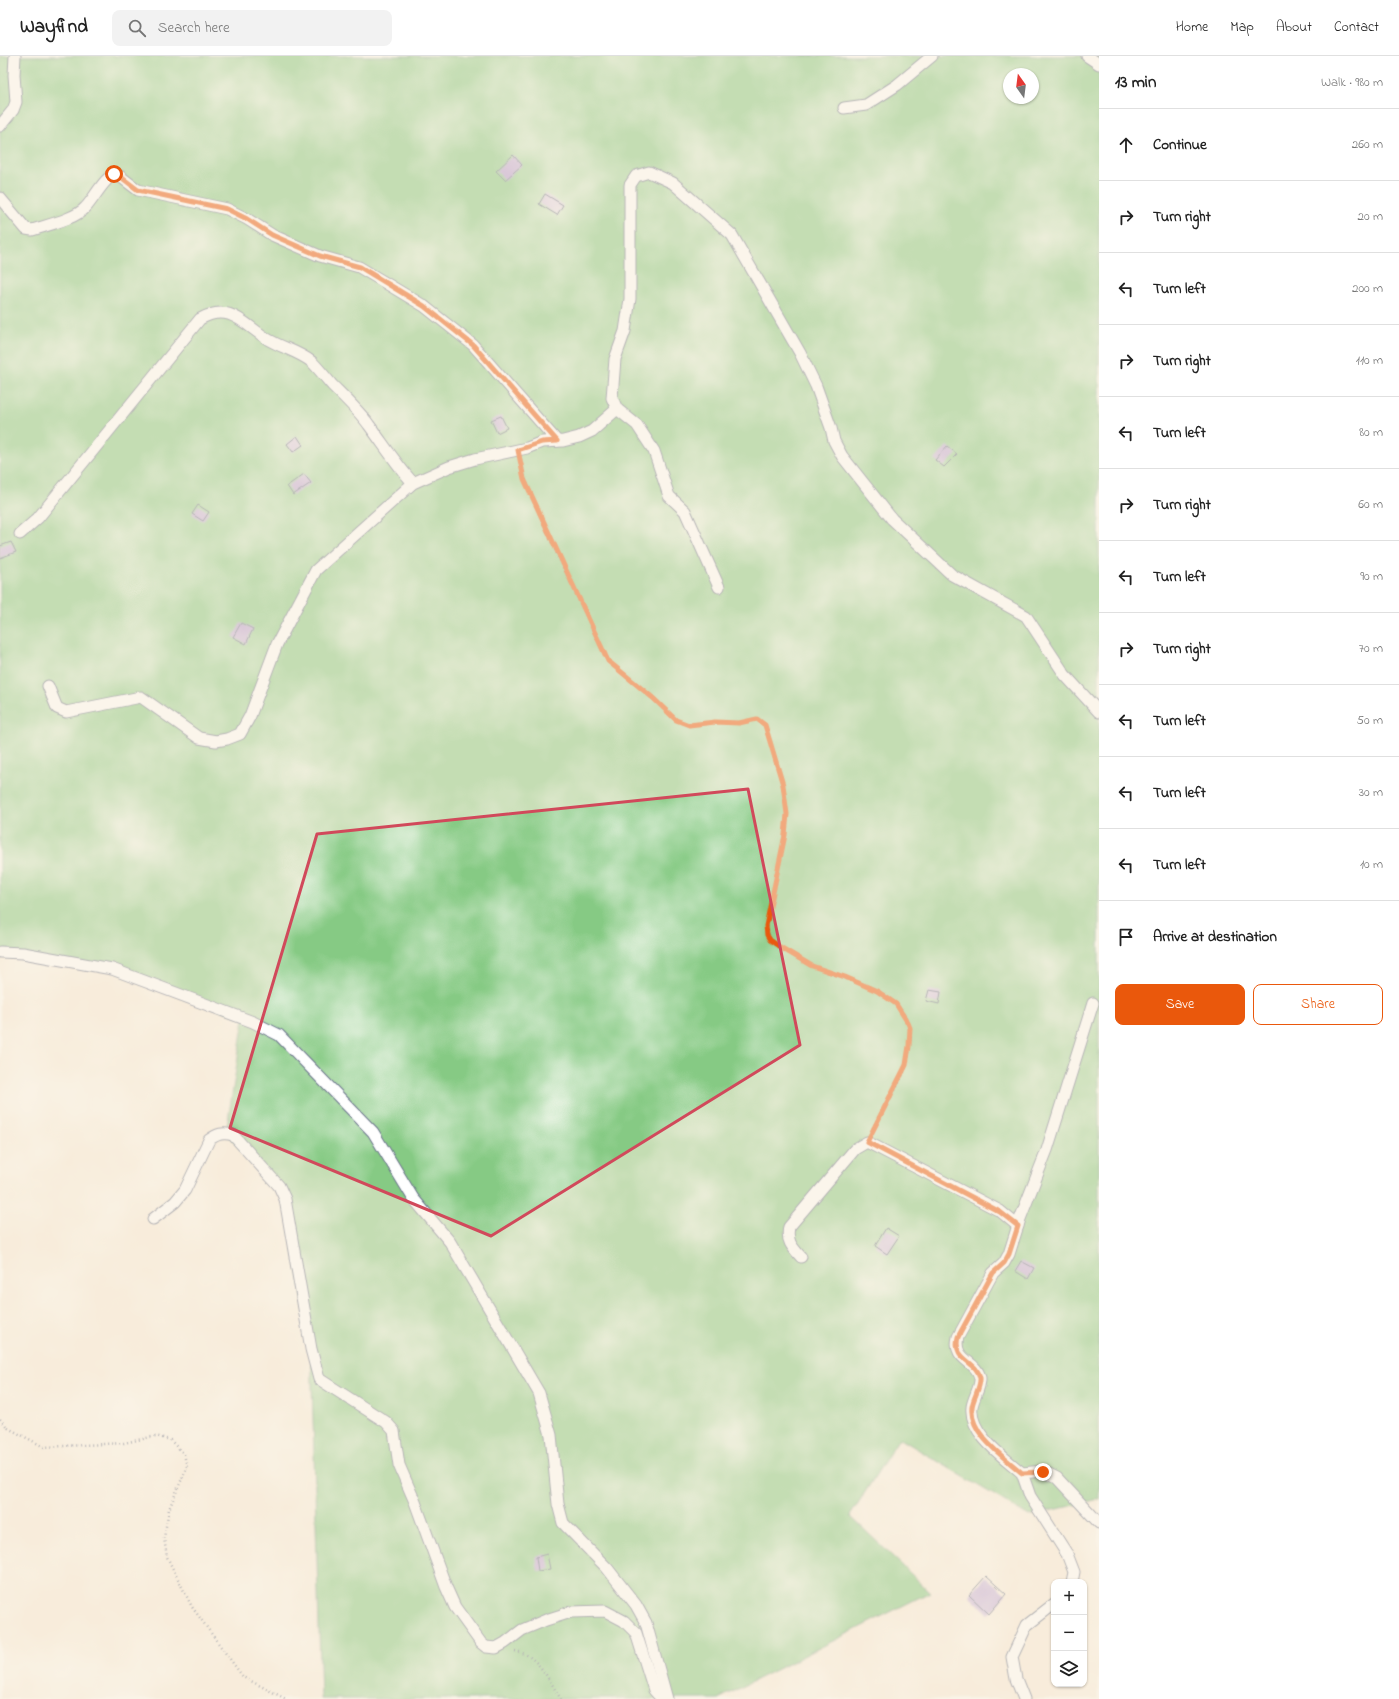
<!DOCTYPE html>
<html lang="en">
<head>
<meta charset="utf-8">
<style>
  body { margin:0; font-family:"Indie Flower",sans-serif; background:#f2f2f2; color:#222 }
  .controls { position:absolute; right:12px; bottom:12px; display:grid; overflow:hidden; border-radius:8px; box-shadow:0 1px 3px #0004 }
  .controls button { width:36px; height:36px; display:grid; place-items:center; padding:0; border:0; border-bottom:1px solid #e0e0e0; background:#fff; color:#222; font:20px sans-serif }
  .compass { position:absolute; left:1003px; top:12px; width:36px; height:36px; border-radius:50%; background:#fff; box-shadow:0 1px 3px #0004; rotate:346deg }
  .stop { position:absolute; width:12px; height:12px; margin:-9px; border:3px solid #ea580c; border-radius:50%; background:#fff }
  .stop.end { background:#ea580c; border-color:#fff; box-shadow:0 1px 4px #0008 }
  .list { margin:0; padding:0; list-style:none }
  h2 { display:flex; justify-content:space-between; align-items:center; height:52px; margin:0; padding:0 16px; font-size:17px }
  h2 small { font-size:13px; font-weight:400; color:#767676 }
  .list li { display:grid; grid-template-columns:26px 1fr auto; gap:12px; align-items:center; box-sizing:border-box; height:72px; padding:0 16px; border-top:1px solid #e0e0e0 }
  .list b { display:block; font-size:15px; white-space:nowrap }
  .list em { font-size:13px; font-style:normal; color:#767676 }
  .actions { display:flex; gap:8px; padding:12px 16px }
  .actions a { flex:1; padding:9px 0; border:1px solid #ea580c; border-radius:8px; text-align:center; font-size:14px; color:#ea580c }
  .actions .main { background:#ea580c; color:#fff }
  .icon { flex:none; width:22px; height:22px; fill:none; stroke:currentColor; stroke-width:2; stroke-linecap:round; stroke-linejoin:round }
  .map { position:relative; flex:none; width:1099px; height:1643px; overflow:hidden }
  header { display:flex; align-items:center; gap:24px; box-sizing:border-box; height:56px; padding:0 20px; background:#fff; border-bottom:1px solid #e0e0e0 }
  header strong { font-size:19px }
  nav { display:flex; gap:22px; margin-inline-start:auto; font-size:14px }
  .search { width:280px; height:36px; background:#f2f2f2; display:flex; align-items:center; gap:10px; box-sizing:border-box; padding:0 14px; border-radius:8px; color:#767676; font-size:15px }
  main { display:flex }
  aside { flex:1; background:#fff }
  .map>svg:first-child { display:block }
  .green { fill:#86ca84; stroke:#507c71; fill-rule:evenodd }
  .building { fill:#b69cd6 }
  .lines { fill:none; stroke-linecap:round; stroke-linejoin:round }
  .minor-casing { stroke:#68718a; stroke-width:13 }
  .path { stroke:#68718a; stroke-width:2.5; stroke-dasharray:1 3; stroke-linecap:butt }
  .minor { stroke:#fff; stroke-width:11 }
  .route { stroke:#ea580c; stroke-width:5 }
  .marked { fill:none; stroke:#d1495b; stroke-width:3; stroke-linejoin:round }
</style>
</head>
<body>
<header>
<strong>Wayfind</strong>
<div class="search"><svg class="icon" aria-label="search" viewBox="0 0 24 24"><circle cx="10" cy="10" r="6"/><path d="M15 15l6 6"/></svg>Search here</div>
<nav><a>Home</a><a>Map</a><a>About</a><a>Contact</a></nav>
</header>
<main>
<div class="map">
<svg width="1099" height="1643" viewBox="0 0 1099 1643">
  <rect width="100%" height="100%" fill="#fdfcf7"/>
  <filter id="ink" filterUnits="userSpaceOnUse"><feTurbulence type="fractalNoise" baseFrequency=".025" numOctaves="2"/><feDisplacementMap in="SourceGraphic" scale="8" xChannelSelector="R" yChannelSelector="G"/><feConvolveMatrix kernelMatrix="1 2 1 2 8 2 1 2 1" color-interpolation-filters="sRGB"/></filter>
  <filter id="wash" filterUnits="userSpaceOnUse"><feTurbulence type="fractalNoise" baseFrequency=".012" numOctaves="4" result="noise"/><feDisplacementMap in="SourceGraphic" scale="16" xChannelSelector="R" yChannelSelector="G"/><feGaussianBlur stdDeviation="0.9" result="paint"/><feColorMatrix in="noise" values="0 0 0 0 0 0 0 0 0 0 0 0 0 0 0 0 0 1.4 0 .05"/><feComposite in="paint" operator="in"/></filter>
  <g filter="url(#wash)">
    <rect width="100%" height="100%" fill="#f8ecdb"/>
    <path class="green" d="M0 0H1099V1443L1029 1460 899 1382 850 1460 930 1536 718 1643H321L311 1293 285 1143 226 1077 244 963 112 913 0 896ZM1009 18H1033V42H1009Z"/>
    <g id="blocks">
      <g class="building">
        <polygon points="513,99 522,109 505,124 496,115"/>
        <polygon points="545,138 563,149 557,159 539,148"/>
        <polygon points="501,360 507,372 497,377 491,364"/>
        <polygon points="297,380 303,389 293,396 287,388"/>
        <polygon points="947,390 957,398 944,411 935,404"/>
        <polygon points="304,418 311,427 293,439 287,430"/>
        <polygon points="198,449 209,456 203,465 192,458"/>
        <polygon points="11,486 16,496 0,502 0,490"/>
        <polygon points="241,567 253,573 246,588 233,581"/>
        <polygon points="929,934 941,936 939,948 926,945"/>
        <polygon points="886,1172 899,1180 887,1198 875,1190"/>
        <polygon points="1021,1205 1034,1212 1028,1223 1015,1215"/>
        <polygon points="547,1498 550,1513 538,1515 536,1501"/>
        <polygon points="986,1520 1006,1538 989,1558 969,1539"/>
      </g>
    </g>
  </g>
  <g filter="url(#ink)">
    <use href="#blocks" fill-opacity="0" stroke="#68718a" stroke-width="1"/>
    <g class="lines">
      <g class="minor-casing">
        <g id="minor">
          <polyline points="1087,0 1099,8"/>
          <polyline points="844,52 866,49 897,29 932,0"/>
          <polyline points="0,70 13,54 16,46 14,19 15,0"/>
          <path d="M0 142 26 173 32 174C47 169 76 163 86 151 94 143 106 118 117 118L138 134 227 153 247 163 272 179 320 200 359 211 424 250 473 289 557 385"/>
          <path d="M20 478 38 462 200 263C231 246 244 269 269 284 283 292 299 296 312 306 319 313 326 322 332 329 345 342 359 355 369 369 384 389 396 408 413 427"/>
          <polyline points="719,531 685,455 669,440 654,395 637,369 617,353 612,342 615,303 625,275 630,243 630,129 636,120 649,116 673,127 732,179 800,297 816,330 831,372 834,385 842,400 892,463 952,519 1026,560 1065,619 1099,656"/>
          <polyline points="48,630 57,652 66,656 141,641 199,682 216,685 227,683 240,678 250,660 277,588 316,514 413,427 449,411 475,403 527,392 542,386 563,385 579,381 592,375 617,353"/>
          <polyline points="0,896 23,897 112,913 253,966 279,979 373,1076 413,1142 450,1186 539,1337 551,1379 558,1448 563,1467 607,1512 636,1549 646,1567 667,1643"/>
          <path d="M153 1163 175 1146 185 1134 209 1084C217 1078 223 1076 233 1079L279 1130 285 1143 311 1293 319 1323 386 1366 394 1375 399 1409 415 1446 446 1531 455 1551 481 1587 486 1591 496 1592 505 1587 522 1574 546 1564 571 1556 605 1555 624 1565 636 1577 654 1634 662 1643"/>
          <path d="M801 1201C792 1191 786 1185 789 1171L855 1093 867 1086 1000 1155 1018 1170"/>
          <path d="M1022 1417C1004 1401 969 1378 972 1351 973 1342 981 1331 980 1322 977 1304 952 1305 958 1281L993 1217 1004 1207 1009 1198 1020 1163 1047 1094 1093 947"/>
          <polyline points="1072,1526 1074,1516 1067,1498 1030,1440 1022,1417 1043,1415 1057,1422 1099,1467"/>
          <polyline points="1024,1643 1016,1623 1012,1601 1027,1569 1054,1548"/>
        </g>
      </g>
      <g class="path">
        <path d="M520 404 525 423 552 487 608 605 653 642 676 664 689 669 715 666 739 667 757 663 765 669 783 729 787 758 785 779 767 870C768 887 777 890 791 898 798 902 805 906 812 910 845 924 893 930 908 967 913 978 909 998 906 1009 899 1033 881 1054 871 1077"/>
        <polyline points="0,1363 8,1372 44,1391 124,1387 156,1380 170,1384 184,1398 187,1411 169,1453 164,1482 167,1501 192,1551 243,1621 286,1643"/>
        <path d="M515 1595C538 1598 549 1625 561 1643"/>
      </g>
      <use href="#minor" class="minor"/>
    </g>
  </g>
  <g class="lines" filter="url(#ink)">
    <path class="route" d="M114 118H117L138 134 227 153 247 163 272 179 320 200 360 211 424 250 473 289 557 385 542 386 518 394 524 423 608 605 653 642 676 664 689 669 715 666 739 667 757 663 765 669 783 729 787 758 785 779 766 870 767 879 770 884 780 891 812 910 845 921 877 935 896 948 908 967 910 972 909 990 906 1009 867 1086 1000 1156 1018 1170 1009 1198 1004 1207 993 1217 958 1281C952 1305 977 1304 980 1322 981 1331 973 1342 972 1351 969 1378 1004 1401 1022 1417L1043 1416"/>
  </g>
  <path d="M0 0H1099V1643H0ZM748 733 800 989 491 1180 230 1072 317 778Z" fill="#f8ecdb" fill-opacity=".55" fill-rule="evenodd"/>
  <path class="marked" d="M748 733 800 989 491 1180 230 1072 317 778Z"/>
</svg>
<div class="controls">
<button>+</button>
<button>−</button>
<button><svg class="icon" aria-label="layers" viewBox="0 0 24 24"><path d="M12 4l9 5-9 5-9-5zM3 14l9 5 9-5"/></svg></button>
</div>
<svg class="compass" viewBox="-18 -18 36 36"><path d="M0-13l5 13h-10z" fill="#e53935"/><path d="M0 13l5-13h-10z" fill="#767676"/></svg>
<div class="stop" style="left:114px;top:118px"></div>
<div class="stop end" style="left:1043px;top:1416px"></div>
</div>
<aside>
<h2>13 min<small>Walk · 980 m</small></h2>
<ul class="list">
<li><svg class="icon" aria-label="ahead" viewBox="0 0 24 24"><path d="M12 20V5M6 11l6-6 6 6"/></svg><div><b>Continue</b></div><em>260 m</em></li>
<li><svg class="icon" aria-label="right" viewBox="0 0 24 24"><path d="M7 20v-9h11M14 6l5 5-5 5"/></svg><div><b>Turn right</b></div><em>20 m</em></li>
<li><svg class="icon" aria-label="left" viewBox="0 0 24 24"><path d="M17 20v-9H6M10 6l-5 5 5 5"/></svg><div><b>Turn left</b></div><em>200 m</em></li>
<li><svg class="icon" aria-label="right" viewBox="0 0 24 24"><path d="M7 20v-9h11M14 6l5 5-5 5"/></svg><div><b>Turn right</b></div><em>110 m</em></li>
<li><svg class="icon" aria-label="left" viewBox="0 0 24 24"><path d="M17 20v-9H6M10 6l-5 5 5 5"/></svg><div><b>Turn left</b></div><em>80 m</em></li>
<li><svg class="icon" aria-label="right" viewBox="0 0 24 24"><path d="M7 20v-9h11M14 6l5 5-5 5"/></svg><div><b>Turn right</b></div><em>60 m</em></li>
<li><svg class="icon" aria-label="left" viewBox="0 0 24 24"><path d="M17 20v-9H6M10 6l-5 5 5 5"/></svg><div><b>Turn left</b></div><em>90 m</em></li>
<li><svg class="icon" aria-label="right" viewBox="0 0 24 24"><path d="M7 20v-9h11M14 6l5 5-5 5"/></svg><div><b>Turn right</b></div><em>70 m</em></li>
<li><svg class="icon" aria-label="left" viewBox="0 0 24 24"><path d="M17 20v-9H6M10 6l-5 5 5 5"/></svg><div><b>Turn left</b></div><em>50 m</em></li>
<li><svg class="icon" aria-label="left" viewBox="0 0 24 24"><path d="M17 20v-9H6M10 6l-5 5 5 5"/></svg><div><b>Turn left</b></div><em>30 m</em></li>
<li><svg class="icon" aria-label="left" viewBox="0 0 24 24"><path d="M17 20v-9H6M10 6l-5 5 5 5"/></svg><div><b>Turn left</b></div><em>10 m</em></li>
<li><svg class="icon" aria-label="arrive" viewBox="0 0 24 24"><path d="M6 21V4h12l-3 4 3 4H6"/></svg><div><b>Arrive at destination</b></div></li>
</ul>
<div class="actions"><a class="main">Save</a><a>Share</a></div>
</aside>
</main>
</body>
</html>
